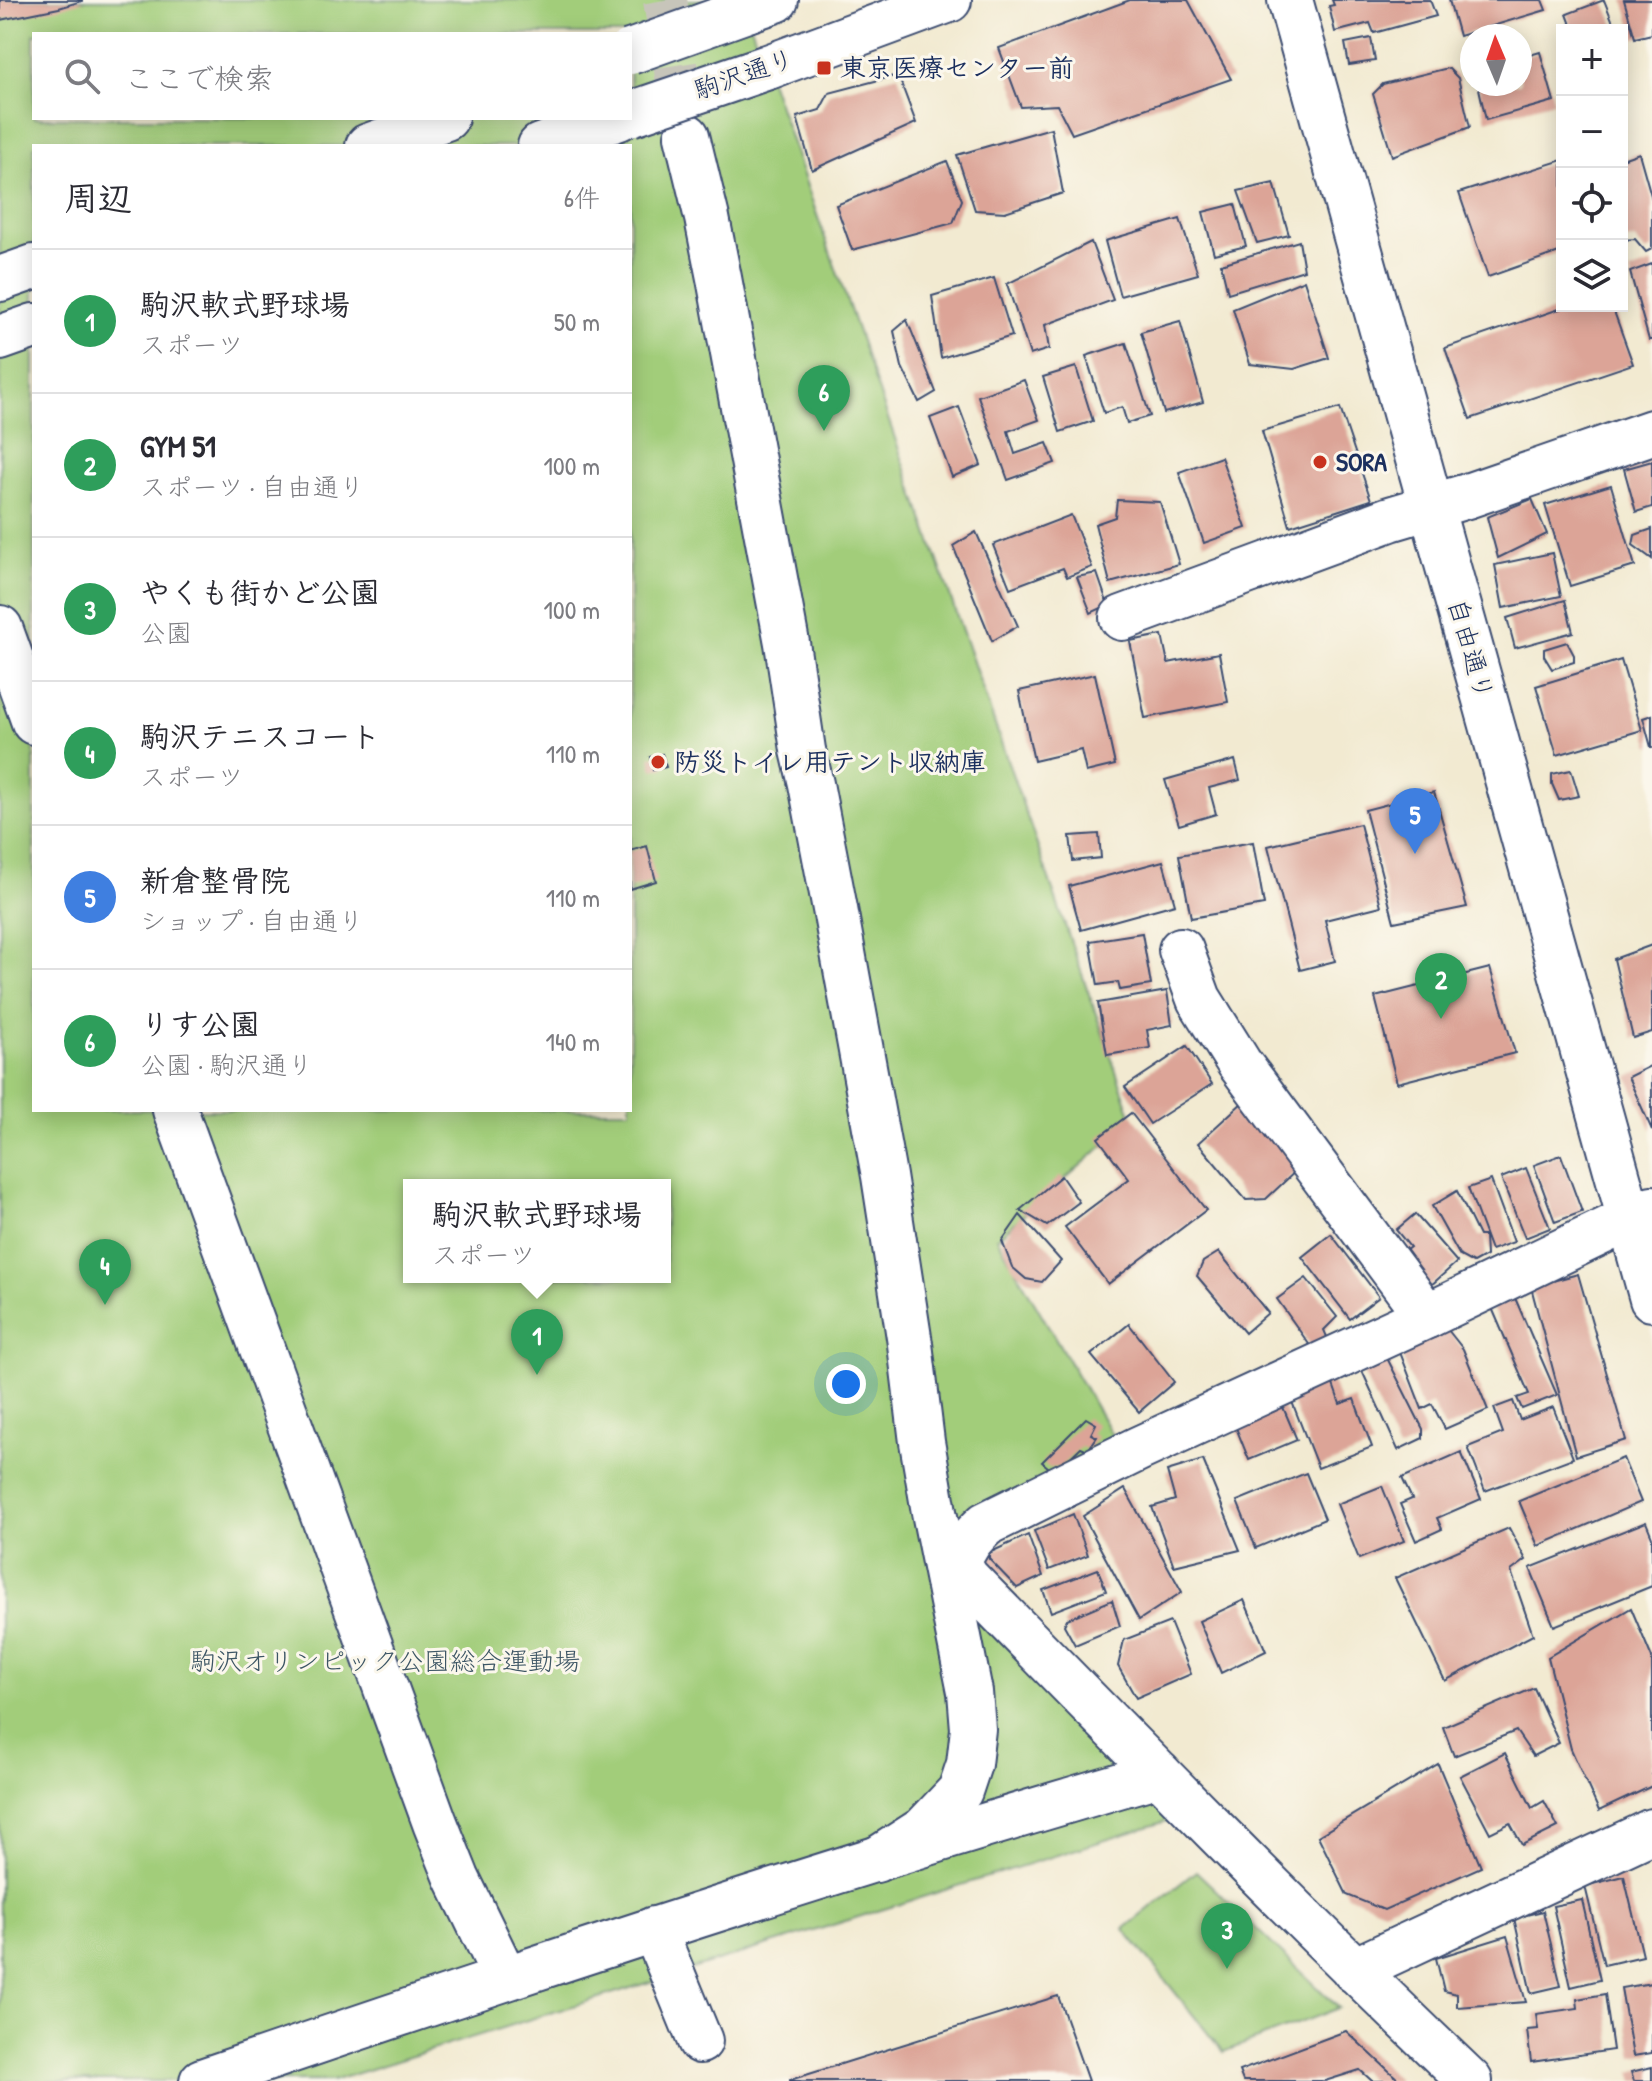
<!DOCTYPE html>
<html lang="ja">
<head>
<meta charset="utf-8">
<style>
  body { margin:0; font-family:"Patrick Hand","Klee One",sans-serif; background:#f7f7f7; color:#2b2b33 }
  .controls { position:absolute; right:24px; top:24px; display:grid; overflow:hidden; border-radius:0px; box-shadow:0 4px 20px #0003 }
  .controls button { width:72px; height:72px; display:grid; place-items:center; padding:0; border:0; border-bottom:2px solid #e1e1e2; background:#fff; color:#2b2b33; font:40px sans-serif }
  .compass { position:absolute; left:1460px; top:24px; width:72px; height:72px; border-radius:50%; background:#fff; box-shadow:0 4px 20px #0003; rotate:358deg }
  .you { position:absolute; left:846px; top:1384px; width:28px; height:28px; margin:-20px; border:6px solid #fff; border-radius:50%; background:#1a73e8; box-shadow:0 0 0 12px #1a73e833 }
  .badge { display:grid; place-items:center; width:52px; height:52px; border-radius:50%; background:#1a73e8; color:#fff; font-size:26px; font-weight:700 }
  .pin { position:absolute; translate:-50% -66px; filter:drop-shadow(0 2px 4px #0008) }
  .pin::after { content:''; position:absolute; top:42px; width:28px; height:24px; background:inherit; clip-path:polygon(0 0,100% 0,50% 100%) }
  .popup { position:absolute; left:403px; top:1179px; width:268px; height:104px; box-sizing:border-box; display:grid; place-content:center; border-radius:0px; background:#fff; filter:drop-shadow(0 2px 6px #0005); font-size:26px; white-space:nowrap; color:#7c7c81 }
  .popup b { font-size:30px; color:#2b2b33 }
  .popup::after { content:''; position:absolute; left:50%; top:100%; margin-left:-16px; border:16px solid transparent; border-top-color:#fff }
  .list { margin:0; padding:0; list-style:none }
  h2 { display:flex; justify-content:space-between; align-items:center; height:104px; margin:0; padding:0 32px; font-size:34px }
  h2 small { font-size:26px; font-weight:400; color:#7c7c81 }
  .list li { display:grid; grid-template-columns:52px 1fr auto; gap:24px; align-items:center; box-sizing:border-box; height:144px; padding:0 32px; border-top:2px solid #e1e1e2 }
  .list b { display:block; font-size:30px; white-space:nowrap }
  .list p { margin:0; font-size:26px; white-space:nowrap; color:#7c7c81 }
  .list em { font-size:26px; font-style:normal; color:#7c7c81 }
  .icon { flex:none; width:44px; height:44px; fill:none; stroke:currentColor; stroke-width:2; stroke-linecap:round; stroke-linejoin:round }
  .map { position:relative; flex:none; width:1652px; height:2081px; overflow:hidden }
  .search { position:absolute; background:#fff; box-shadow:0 4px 20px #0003; left:32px; top:32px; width:600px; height:88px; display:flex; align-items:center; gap:20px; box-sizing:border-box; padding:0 28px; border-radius:0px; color:#7c7c81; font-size:30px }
  .panel { position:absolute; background:#fff; box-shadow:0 4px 20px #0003; left:32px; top:144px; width:600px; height:968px; border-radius:0px }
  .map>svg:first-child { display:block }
  .green { fill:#a2cd7a; stroke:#5e7e6c; stroke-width:2; fill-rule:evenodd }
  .building { fill:#dca497 }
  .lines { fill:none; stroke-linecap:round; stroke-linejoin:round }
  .minor-tunnel { stroke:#c7c5ba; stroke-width:44; stroke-dasharray:44 22; stroke-linecap:butt }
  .minor-casing { stroke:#3b4b6f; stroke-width:48 }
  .major-casing { stroke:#3b4b6f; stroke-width:48 }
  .minor { stroke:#fff; stroke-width:44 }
  .major { stroke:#fff; stroke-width:44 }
  .major-bridge-casing { stroke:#3b4b6f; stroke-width:48; stroke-linecap:butt }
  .major-bridge { stroke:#fff; stroke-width:44 }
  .poi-dot { fill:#c8321e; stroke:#fbf7ec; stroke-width:3 }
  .labels { text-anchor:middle; stroke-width:6; stroke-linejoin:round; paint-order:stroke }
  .poi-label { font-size:26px; font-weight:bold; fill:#1b2f5e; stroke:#fbf7ec; text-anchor:start }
  .street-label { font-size:26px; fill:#1b2f5e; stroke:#fbf7ec }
  .park-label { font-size:26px; fill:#3d5665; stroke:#fbf7ec }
</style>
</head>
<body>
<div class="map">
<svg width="1652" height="2081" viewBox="0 0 1652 2081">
  <rect width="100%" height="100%" fill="#fbf7ec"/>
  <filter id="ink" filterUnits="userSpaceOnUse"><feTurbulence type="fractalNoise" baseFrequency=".0125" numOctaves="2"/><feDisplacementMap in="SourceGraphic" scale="16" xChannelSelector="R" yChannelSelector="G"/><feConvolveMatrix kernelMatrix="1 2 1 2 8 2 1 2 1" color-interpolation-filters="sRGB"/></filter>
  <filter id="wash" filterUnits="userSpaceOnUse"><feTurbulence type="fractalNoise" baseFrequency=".006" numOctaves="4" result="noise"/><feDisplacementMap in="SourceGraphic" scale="32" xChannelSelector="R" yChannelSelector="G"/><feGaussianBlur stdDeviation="1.8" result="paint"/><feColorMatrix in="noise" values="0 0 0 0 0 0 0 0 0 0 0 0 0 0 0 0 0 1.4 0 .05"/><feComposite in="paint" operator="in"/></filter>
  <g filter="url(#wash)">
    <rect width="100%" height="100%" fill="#f2ead1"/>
    <g class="green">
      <path d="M0 0H742L1133 1120 997 1238 1119 1447 947 1553 1186 1815 332 2081H0ZM34 34H630V118H34ZM34 146H630V1110H34ZM409 1185H665V1277H409Z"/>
      <polygon points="1196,1871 1339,2008 1223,2052 1124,1929"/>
    </g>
    <g id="blocks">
      <g class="building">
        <polygon points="0,0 82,0 82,1 59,8 0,20"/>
        <polygon points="1130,0 1188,0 1231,79 1072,134 1057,105 1021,107 999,48"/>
        <polygon points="1332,0 1430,0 1436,16 1374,33 1370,23 1335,32 1329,6 1334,5"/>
        <polygon points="1449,0 1542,0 1546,10 1459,36"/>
        <polygon points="1604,0 1616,30 1573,30 1567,14"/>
        <polygon points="1624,0 1652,0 1652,34 1635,38"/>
        <polygon points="1371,38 1375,61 1349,65 1345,43"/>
        <polygon points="1540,52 1554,101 1486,120 1478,84 1520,84 1520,58"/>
        <polygon points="1448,68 1458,78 1470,127 1392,156 1373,94 1383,84"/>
        <polygon points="898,75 916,123 812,170 797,117 820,110 829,93"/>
        <polygon points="1051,128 1063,193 1005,212 975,210 957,155"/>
        <polygon points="1639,153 1652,199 1652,249 1646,252 1635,239 1622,240 1622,159"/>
        <polygon points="1562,160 1562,251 1488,277 1459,193"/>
        <polygon points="947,161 962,200 953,223 852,250 836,205"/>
        <polygon points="1274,183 1289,235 1257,243 1238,191"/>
        <polygon points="1235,204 1246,246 1214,254 1203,212"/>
        <polygon points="1180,219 1198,274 1120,296 1105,241"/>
        <polygon points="1299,241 1304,270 1228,293 1221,264"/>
        <polygon points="1091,242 1113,300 1045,325 1049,349 1030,355 1007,284"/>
        <polygon points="1652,264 1652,340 1649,340 1630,272"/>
        <polygon points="994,278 1012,336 941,358 932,296"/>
        <polygon points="1304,280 1329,358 1294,369 1250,364 1233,309"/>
        <polygon points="1568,306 1612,306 1633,364 1470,419 1445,348"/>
        <polygon points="907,320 936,392 919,402 902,367 894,331"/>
        <polygon points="1180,321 1203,402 1164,413 1141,332"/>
        <polygon points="1126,343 1150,416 1127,423 1122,407 1104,413 1086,356"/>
        <polygon points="1076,367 1093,421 1060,432 1043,377"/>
        <polygon points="1024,380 1039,420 1008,431 1015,454 1047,443 1055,463 1008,480 978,396"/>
        <polygon points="959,407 981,465 952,477 930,418"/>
        <polygon points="1340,408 1371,500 1290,526 1262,431"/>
        <polygon points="1221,457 1246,528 1204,543 1179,472"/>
        <polygon points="1652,461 1652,507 1636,512 1624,469"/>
        <polygon points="1611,485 1635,566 1570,586 1545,505"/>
        <polygon points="1532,499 1547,534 1498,558 1487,517"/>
        <polygon points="1117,500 1160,502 1179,564 1110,583 1095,524 1115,517"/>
        <polygon points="1071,515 1092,567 1067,577 1063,568 1010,588 993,545"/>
        <polygon points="1652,529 1652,559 1633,545 1635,535"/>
        <polygon points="976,532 1018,626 992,641 953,546"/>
        <polygon points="1552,553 1561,596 1503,608 1495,565"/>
        <polygon points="1097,573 1108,605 1091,613 1077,577"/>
        <polygon points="1565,600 1573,632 1515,648 1507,618"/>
        <polygon points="1162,635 1168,663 1219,653 1228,702 1145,718 1130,641"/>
        <polygon points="1567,642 1574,655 1574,662 1552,669 1544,656 1544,649"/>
        <polygon points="1621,660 1642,730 1557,755 1536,686"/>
        <polygon points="1095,674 1115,765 1086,772 1081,750 1034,761 1019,691"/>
        <polygon points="1652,715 1652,747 1651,747 1643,718"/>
        <polygon points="662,754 666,767 653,770 650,757"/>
        <polygon points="1235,760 1240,780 1209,788 1216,814 1179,825 1165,780"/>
        <polygon points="1571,770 1579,796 1559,800 1552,784 1552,774"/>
        <polygon points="1434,792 1467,907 1394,922 1365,810"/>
        <polygon points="1360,824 1381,906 1325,920 1335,961 1300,970 1268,846"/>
        <polygon points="1099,834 1101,858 1073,861 1070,836"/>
        <polygon points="1253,842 1264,905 1191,918 1179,855"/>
        <polygon points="647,846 656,881 630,889 630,851"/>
        <polygon points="1163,861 1175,904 1081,930 1069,886"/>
        <polygon points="1142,933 1151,985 1120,990 1118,982 1098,985 1090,941"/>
        <polygon points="1652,945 1652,1032 1633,1038 1614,959"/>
        <polygon points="1490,968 1515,1053 1397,1083 1375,997"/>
        <polygon points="1167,991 1172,1025 1147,1030 1150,1048 1107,1055 1098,1003"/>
        <polygon points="1187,1046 1212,1084 1150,1124 1125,1087"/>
        <polygon points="1652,1065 1652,1130 1628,1077"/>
        <polygon points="1243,1102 1298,1169 1266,1199 1246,1200 1198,1143"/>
        <polygon points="1131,1113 1206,1210 1108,1284 1065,1227 1129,1179 1098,1138"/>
        <polygon points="1561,1155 1582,1212 1555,1222 1534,1165"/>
        <polygon points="1526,1168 1550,1228 1525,1238 1501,1178"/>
        <polygon points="1061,1176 1079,1202 1047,1226 1020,1210"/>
        <polygon points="1491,1180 1514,1242 1491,1250 1468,1188"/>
        <polygon points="1457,1191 1479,1236 1485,1236 1486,1256 1473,1263 1460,1256 1432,1206"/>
        <polygon points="1415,1214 1457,1262 1429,1287 1401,1254 1410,1247 1396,1230"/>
        <polygon points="1020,1215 1061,1261 1042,1282 1026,1279 1012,1267 1002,1241"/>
        <polygon points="1331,1234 1379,1297 1350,1319 1302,1257"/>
        <polygon points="1219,1252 1268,1313 1245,1333 1197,1276 1203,1262"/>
        <polygon points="1578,1274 1626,1440 1576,1456 1531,1287"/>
        <polygon points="1306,1278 1337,1317 1324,1330 1327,1337 1311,1347 1277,1299"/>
        <polygon points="1515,1298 1557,1395 1522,1409 1517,1398 1529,1394 1492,1308"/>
        <polygon points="1129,1324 1174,1382 1139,1412 1091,1355"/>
        <polygon points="1444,1325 1463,1349 1488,1410 1445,1429 1432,1404 1422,1409 1398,1347"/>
        <polygon points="1384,1352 1423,1429 1423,1438 1398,1450 1358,1362"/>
        <polygon points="1329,1373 1340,1404 1354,1399 1372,1447 1318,1468 1287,1389"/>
        <polygon points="1280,1400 1297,1440 1249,1460 1233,1420"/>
        <polygon points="1513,1401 1520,1420 1553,1407 1573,1458 1485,1491 1468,1447 1503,1433 1494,1408"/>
        <polygon points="1086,1418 1096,1424 1091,1434 1097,1437 1088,1450 1081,1447 1059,1468 1049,1468 1042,1462"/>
        <polygon points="1461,1452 1481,1499 1437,1518 1442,1529 1416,1541 1400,1504 1412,1499 1402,1478"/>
        <polygon points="1623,1458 1641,1502 1538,1546 1519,1501"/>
        <polygon points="1203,1460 1240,1550 1174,1566 1152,1507 1175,1500 1167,1471"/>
        <polygon points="1306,1473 1325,1519 1256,1548 1237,1501"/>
        <polygon points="1382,1486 1404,1541 1359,1559 1337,1504"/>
        <polygon points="1125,1489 1182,1592 1139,1620 1083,1516"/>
        <polygon points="1073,1514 1088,1555 1049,1570 1034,1531"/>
        <polygon points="1646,1522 1652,1537 1652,1586 1554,1626 1530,1568"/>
        <polygon points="1509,1528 1526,1560 1511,1571 1533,1635 1445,1681 1395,1578"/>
        <polygon points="1028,1535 1043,1576 1017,1588 989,1559 989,1553"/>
        <polygon points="1098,1569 1106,1591 1051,1612 1043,1590"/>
        <polygon points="1112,1600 1120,1626 1075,1645 1064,1625 1067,1619"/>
        <polygon points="1244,1600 1266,1651 1221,1673 1199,1621"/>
        <polygon points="1631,1608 1652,1658 1652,1786 1599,1811 1571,1749 1548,1657"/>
        <polygon points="1170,1622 1191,1674 1136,1698 1118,1666 1124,1640"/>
        <polygon points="1534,1688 1559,1743 1533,1756 1516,1731 1454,1756 1443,1727"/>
        <polygon points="1505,1753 1532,1808 1544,1801 1558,1827 1522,1845 1510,1823 1490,1833 1460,1776"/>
        <polygon points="1438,1764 1481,1867 1384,1910 1347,1895 1318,1836"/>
        <polygon points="1624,1876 1643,1956 1604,1965 1585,1886"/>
        <polygon points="1582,1900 1600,1980 1571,1987 1553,1906"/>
        <polygon points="1543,1911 1561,1986 1531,1993 1514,1918"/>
        <polygon points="1507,1936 1526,2002 1457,2007 1457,1994 1444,1991 1436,1958"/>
        <polygon points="1652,1983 1652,2053 1633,2056 1621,1988"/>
        <polygon points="1605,1994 1613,2050 1531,2062 1527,2030 1538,2029 1536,2014 1578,2008 1577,1999"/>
        <polygon points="1058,1996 1088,2081 790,2081 790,2080"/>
        <polygon points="1346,2031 1400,2081 1372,2081 1360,2070 1325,2081 1243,2081 1239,2071"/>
        <polygon points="1652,2067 1652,2081 1634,2081 1631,2072"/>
      </g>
    </g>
  </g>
  <g filter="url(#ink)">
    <use href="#blocks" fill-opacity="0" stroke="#3b4b6f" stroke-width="2"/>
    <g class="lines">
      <polyline class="minor-tunnel" points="665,0 686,134"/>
      <g class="minor-casing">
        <g id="minor">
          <polyline points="687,136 707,218 719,278 787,643 803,750 811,784 835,909 884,1176 910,1344 922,1442 934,1512 970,1692 973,1729 969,1764 960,1791 924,1829 876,1860"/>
          <polyline points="1122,618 1390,519 1467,496 1652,432"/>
          <polyline points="0,628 34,722"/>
          <polyline points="1181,950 1199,999 1239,1063 1427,1316"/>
          <polyline points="175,1110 435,1823 457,1878 505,1977"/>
          <polyline points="654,1929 700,2041"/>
          <polyline points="1354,1970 1652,1831"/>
          <path d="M202 2081C519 1972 837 1867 1159 1774"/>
          <path d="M1470 2081C1298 1917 1132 1747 966 1577L959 1564C964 1546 973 1536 986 1524L1138 1449 1427 1316 1652 1208"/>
        </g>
      </g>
      <g class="major-casing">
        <g id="major">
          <polyline points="1290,0 1652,1299"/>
          <polyline points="747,10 776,0"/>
          <polyline points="768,67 949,0"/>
          <polyline points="368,146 446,118"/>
          <polyline points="540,146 619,118"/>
          <polyline points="0,279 34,267"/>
          <polyline points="0,338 34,326"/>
        </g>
      </g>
      <use href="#minor" class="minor"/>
      <use href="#major" class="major"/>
      <g class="major-bridge-casing">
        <g id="major-bridge">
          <polyline points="630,52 747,10"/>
          <polyline points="630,114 768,67"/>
        </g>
      </g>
      <use href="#major-bridge" class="major-bridge"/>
    </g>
  </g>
  <g class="poi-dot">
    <rect x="816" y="60" width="16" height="16" rx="4"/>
    <circle cx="1320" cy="462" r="8"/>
    <circle cx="658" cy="762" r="8"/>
  </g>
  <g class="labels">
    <g class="poi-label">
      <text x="840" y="77">東京医療センター前</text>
      <text x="1336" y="471">SORA</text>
      <text x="674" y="771">防災トイレ用テント収納庫</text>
    </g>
    <g class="street-label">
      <text transform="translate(744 74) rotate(-19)" y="9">駒沢通り</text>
      <text transform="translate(1471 649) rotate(74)" y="9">自由通り</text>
    </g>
    <g class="park-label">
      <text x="385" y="1670">駒沢オリンピック公園総合運動場</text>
    </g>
  </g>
</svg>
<div class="controls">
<button>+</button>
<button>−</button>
<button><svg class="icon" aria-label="locate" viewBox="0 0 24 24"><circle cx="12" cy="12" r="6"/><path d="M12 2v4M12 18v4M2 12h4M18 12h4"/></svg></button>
<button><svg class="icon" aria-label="layers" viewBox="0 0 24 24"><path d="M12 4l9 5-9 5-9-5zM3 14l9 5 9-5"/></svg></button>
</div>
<svg class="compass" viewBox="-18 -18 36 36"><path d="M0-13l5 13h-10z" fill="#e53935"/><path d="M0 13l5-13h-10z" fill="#7c7c81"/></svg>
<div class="you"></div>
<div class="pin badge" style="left:537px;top:1375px;background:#2e9e5b">1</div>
<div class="popup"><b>駒沢軟式野球場</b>スポーツ</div>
<div class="pin badge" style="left:1441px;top:1019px;background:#2e9e5b">2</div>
<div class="pin badge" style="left:1227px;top:1969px;background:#2e9e5b">3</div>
<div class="pin badge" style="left:105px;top:1305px;background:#2e9e5b">4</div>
<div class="pin badge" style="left:1415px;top:854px;background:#3f7fe0">5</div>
<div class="pin badge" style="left:824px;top:431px;background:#2e9e5b">6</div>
<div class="search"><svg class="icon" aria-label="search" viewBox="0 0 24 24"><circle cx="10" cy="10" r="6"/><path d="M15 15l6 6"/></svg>ここで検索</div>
<section class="panel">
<h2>周辺<small>6件</small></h2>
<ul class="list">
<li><span class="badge" style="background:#2e9e5b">1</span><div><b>駒沢軟式野球場</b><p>スポーツ</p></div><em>50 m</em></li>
<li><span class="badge" style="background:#2e9e5b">2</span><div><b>GYM 51</b><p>スポーツ · 自由通り</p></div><em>100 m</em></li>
<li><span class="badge" style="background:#2e9e5b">3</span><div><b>やくも街かど公園</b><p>公園</p></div><em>100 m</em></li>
<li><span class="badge" style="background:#2e9e5b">4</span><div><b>駒沢テニスコート</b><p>スポーツ</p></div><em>110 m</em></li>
<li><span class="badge" style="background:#3f7fe0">5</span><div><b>新倉整骨院</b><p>ショップ · 自由通り</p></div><em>110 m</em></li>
<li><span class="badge" style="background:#2e9e5b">6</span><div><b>りす公園</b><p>公園 · 駒沢通り</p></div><em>140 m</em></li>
</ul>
</section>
</div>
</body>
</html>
